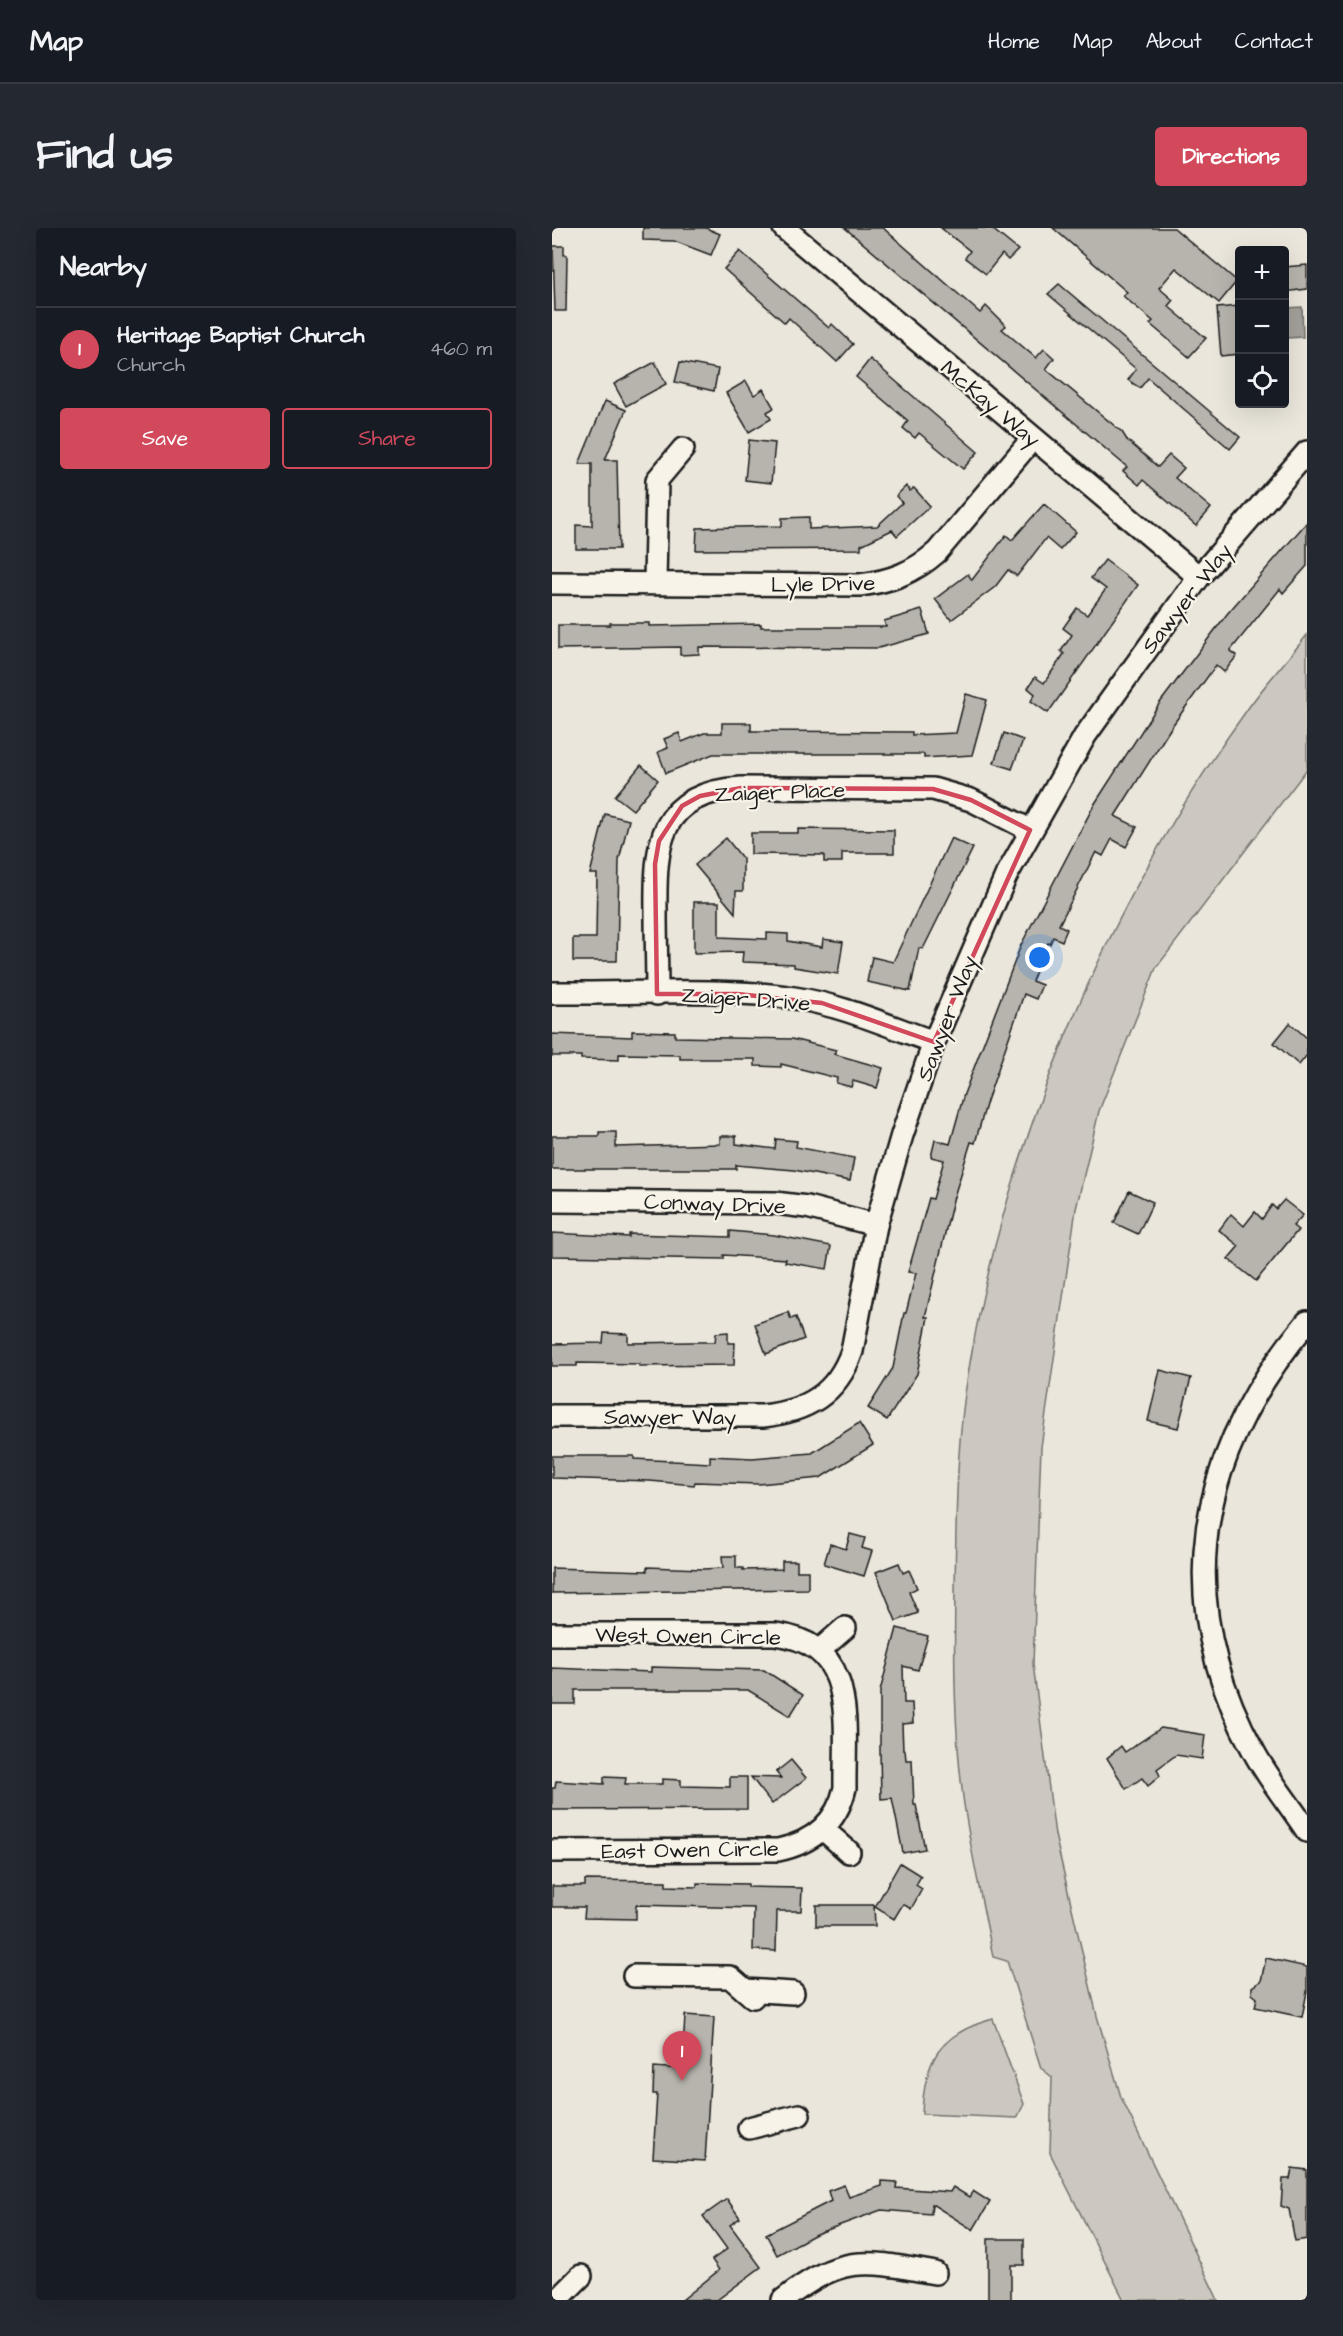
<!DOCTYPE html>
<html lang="en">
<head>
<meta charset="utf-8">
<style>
  body { margin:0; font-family:"Architects Daughter",sans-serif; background:#242831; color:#f1f3f6 }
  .controls { position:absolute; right:18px; top:18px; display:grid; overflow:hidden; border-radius:6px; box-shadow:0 6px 24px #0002 }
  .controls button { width:54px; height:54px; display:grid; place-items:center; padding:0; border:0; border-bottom:2px solid #363941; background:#171b24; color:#f1f3f6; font:30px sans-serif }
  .you { position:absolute; left:488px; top:730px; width:21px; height:21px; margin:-15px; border:4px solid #fff; border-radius:50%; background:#1a73e8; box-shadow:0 0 0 9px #1a73e833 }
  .badge { display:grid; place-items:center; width:39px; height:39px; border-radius:50%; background:#d1495b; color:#fff; font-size:20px; font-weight:700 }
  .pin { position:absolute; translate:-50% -50px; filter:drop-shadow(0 2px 3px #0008) }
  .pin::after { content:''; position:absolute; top:32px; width:21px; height:18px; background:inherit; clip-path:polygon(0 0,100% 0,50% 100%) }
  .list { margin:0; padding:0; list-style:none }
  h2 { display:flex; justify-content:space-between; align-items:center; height:78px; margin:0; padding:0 24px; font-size:26px }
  h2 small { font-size:20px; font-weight:400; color:#9ea1a6 }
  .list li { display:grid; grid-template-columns:39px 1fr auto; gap:18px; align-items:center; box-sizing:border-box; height:84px; padding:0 24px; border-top:2px solid #363941 }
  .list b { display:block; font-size:22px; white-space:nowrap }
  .list p { margin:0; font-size:20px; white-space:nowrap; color:#9ea1a6 }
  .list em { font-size:20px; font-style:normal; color:#9ea1a6 }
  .actions { display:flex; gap:12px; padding:18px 24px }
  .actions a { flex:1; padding:14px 0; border:2px solid #d1495b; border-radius:6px; text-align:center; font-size:21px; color:#d1495b }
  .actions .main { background:#d1495b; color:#fff }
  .icon { flex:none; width:33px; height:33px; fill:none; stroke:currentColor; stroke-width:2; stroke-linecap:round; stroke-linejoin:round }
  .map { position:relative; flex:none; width:755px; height:2072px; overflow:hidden; border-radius:6px }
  header { display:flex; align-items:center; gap:36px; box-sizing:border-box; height:84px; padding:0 30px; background:#171b24; border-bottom:2px solid #363941 }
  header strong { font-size:28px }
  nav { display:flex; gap:33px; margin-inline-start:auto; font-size:21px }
  .intro { display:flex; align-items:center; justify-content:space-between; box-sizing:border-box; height:144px; padding:0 36px }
  h1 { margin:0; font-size:42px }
  .button { padding:15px 27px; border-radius:6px; background:#d1495b; color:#fff; font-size:21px; font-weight:700 }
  main { display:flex; gap:36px; padding:0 36px }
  aside { flex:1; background:#171b24; border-radius:6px; box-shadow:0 6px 24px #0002 }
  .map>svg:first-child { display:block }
  .green { fill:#ccc8c0; stroke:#74726e; stroke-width:1.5 }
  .water { fill:#a3a19a; stroke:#6d6c68; stroke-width:1.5 }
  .building { fill:#b6b4ac; stroke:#1c1c1c; stroke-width:1.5 }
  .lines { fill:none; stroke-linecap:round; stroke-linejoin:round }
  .minor-casing { stroke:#1c1c1c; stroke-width:26 }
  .minor { stroke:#f7f3e8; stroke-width:21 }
  .marked { fill:none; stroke:#d1495b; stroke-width:4.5; stroke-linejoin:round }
  .labels { text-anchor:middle; stroke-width:4.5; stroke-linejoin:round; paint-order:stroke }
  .street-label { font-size:22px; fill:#1c1c1c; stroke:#f7f3e8 }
</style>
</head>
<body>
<header>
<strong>Map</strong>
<nav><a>Home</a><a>Map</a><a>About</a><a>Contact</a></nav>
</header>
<div class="intro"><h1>Find us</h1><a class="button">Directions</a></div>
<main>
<aside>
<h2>Nearby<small></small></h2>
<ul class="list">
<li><span class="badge">1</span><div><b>Heritage Baptist Church</b><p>Church</p></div><em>460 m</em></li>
</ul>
<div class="actions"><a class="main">Save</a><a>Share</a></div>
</aside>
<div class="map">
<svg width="755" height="2072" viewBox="0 0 755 2072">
  <rect width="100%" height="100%" fill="#eae6dc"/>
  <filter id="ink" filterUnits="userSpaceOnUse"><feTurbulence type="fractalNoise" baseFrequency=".0167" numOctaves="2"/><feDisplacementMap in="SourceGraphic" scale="12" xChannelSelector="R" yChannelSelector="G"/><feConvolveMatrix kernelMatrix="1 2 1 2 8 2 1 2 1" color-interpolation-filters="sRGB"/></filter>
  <g filter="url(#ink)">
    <g class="green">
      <path d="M755 407V541L604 740 547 883 524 981 489 1219 481 1436 503 1607 545 1788 569 1869 666 2072H572L498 1925 500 1849 489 1840 455 1733 441 1729C431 1676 418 1622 411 1569 402 1501 402 1432 403 1364 404 1298 404 1231 413 1166 449 922 553 678 697 479 715 454 736 431 755 407Z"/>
      <path d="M441 1791 472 1876 465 1890 370 1886C372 1832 388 1805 441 1791Z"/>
    </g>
    <polygon class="water" points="750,79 751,109 735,110 734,80"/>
    <g class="building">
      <polygon points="91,0 154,0 168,6 159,27 122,13 91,12"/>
      <polygon points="293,0 331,0 428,85 434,78 454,98 450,101 484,130 492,121 502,130 494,141 570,204 575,212 606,239 617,227 632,240 623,250 659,280 644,298 591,252 587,257 571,243 575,239"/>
      <polygon points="389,0 439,0 466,22 456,32 450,26 434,46 413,30 418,23"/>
      <polygon points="501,0 622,0 685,53 667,75 624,40 607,60 621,72 616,78 654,110 637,129 598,96 601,93 571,68 575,64"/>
      <polygon points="1,18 12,18 12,27 15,27 14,83 3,83"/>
      <polygon points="188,23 277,100 280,96 301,116 285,134 237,90 233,95 172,41"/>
      <polygon points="755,37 755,61 732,64 732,39"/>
      <polygon points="507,56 688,209 678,221 596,150 588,160 576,152 584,141 496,66"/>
      <polygon points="687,78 687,126 669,128 665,80"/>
      <polygon points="318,131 426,224 411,241 367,205 363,210 351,200 356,193 304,149"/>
      <polygon points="103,134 114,156 74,178 62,156"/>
      <polygon points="128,134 166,141 162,163 123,154"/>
      <polygon points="194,153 202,167 211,161 222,180 215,184 219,191 197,204 174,165"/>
      <polygon points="53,173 74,182 53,232 65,232 67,321 24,321 24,297 40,298 40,236 27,236"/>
      <polygon points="197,212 223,215 219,255 193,252"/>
      <polygon points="354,258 358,263 362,260 378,278 345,308 340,302 309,317 309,321 144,322 145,300 230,298 230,290 257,289 257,301 325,298 350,275 344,268"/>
      <polygon points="492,276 524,304 508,322 494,310 465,348 456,342 443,359 399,392 383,371 416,346 420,352 454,307 460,312"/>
      <polygon points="755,294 755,338 731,365 728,361 678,423 685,428 672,444 664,437 620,498 563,588 585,599 574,619 560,611 551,628 544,624 507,697 515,701 510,713 501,709 498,716 496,715 480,753 490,757 484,771 472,766 435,873 423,915 419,914 401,972 373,1089 376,1089 365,1146 335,1192 316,1180 341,1140 352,1085 354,1085 364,1045 356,1044 377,970 381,971 392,932 379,929 383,912 398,916 412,866 469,717 542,577 607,476 675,386"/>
      <polygon points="553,332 586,357 496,485 479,473 483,466 476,460 483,449 492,455 512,426 509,423 520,407 511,400 525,380 535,387 554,361 539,350"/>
      <polygon points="370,382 377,406 327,420 147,419 147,426 128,427 128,419 6,421 6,397 58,397 58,395 97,395 97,398 209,396 209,399 334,399 332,393"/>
      <polygon points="414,466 435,472 420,527 372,530 372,526 161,526 114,545 106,524 116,520 112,511 127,505 130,514 152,505 170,505 170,495 199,495 199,503 360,504 360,507 404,505"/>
      <polygon points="452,505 471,512 460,541 442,535"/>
      <polygon points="89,537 106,552 81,582 63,568"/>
      <polygon points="53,586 77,592 67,632 65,733 21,733 21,710 44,710 45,646 38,646"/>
      <polygon points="246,601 342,602 342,625 290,625 290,634 272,634 272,627 199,626 199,605 246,605"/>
      <polygon points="174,610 191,631 191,663 184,663 183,685 143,637"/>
      <polygon points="399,610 421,620 371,721 367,720 358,763 315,754 320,729 341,734"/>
      <polygon points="142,674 167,674 167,709 215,711 215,705 236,706 236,713 270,719 271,711 291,714 286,746 242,739 242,736 190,734 191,724 142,725"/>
      <polygon points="738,795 755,810 755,827 747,837 722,815"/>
      <polygon points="80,803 123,804 123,809 240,811 284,822 282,826 331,840 325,860 301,853 299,859 284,855 285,850 229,836 229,839 203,838 203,831 128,831 128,827 67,826 67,832 29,831 29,828 0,828 0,806 80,809"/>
      <polygon points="47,904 64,904 64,919 168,916 168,908 184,908 184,916 223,921 224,911 245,913 244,919 302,930 298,953 242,942 184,937 184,941 0,941 0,908 47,908"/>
      <polygon points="577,963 601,974 586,1006 562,995"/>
      <polygon points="732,972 751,987 741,998 746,1002 704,1053 676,1031 687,1018 667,1002 679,986 692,998 703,984 710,991 720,977 724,981"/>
      <polygon points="178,1003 222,1007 279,1018 275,1041 233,1034 234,1031 172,1027 172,1031 0,1028 0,1005 77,1009 77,1006 178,1009"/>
      <polygon points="236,1084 239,1091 244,1089 252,1111 214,1126 203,1096"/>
      <polygon points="176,1104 176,1115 183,1115 182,1137 87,1138 87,1136 25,1135 25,1138 0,1138 0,1116 51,1115 52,1105 76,1106 76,1115 138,1114 163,1114 164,1105"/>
      <polygon points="608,1142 639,1150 626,1200 596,1193"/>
      <polygon points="307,1195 321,1217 268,1250 207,1256 143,1254 142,1257 98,1253 0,1250 0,1228 82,1228 82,1231 158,1235 158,1228 200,1230 260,1225"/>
      <polygon points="298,1306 313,1310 310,1320 320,1323 312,1348 272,1336 278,1316 294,1321"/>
      <polygon points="170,1328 184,1328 184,1340 191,1340 191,1342 230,1341 230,1333 245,1333 245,1343 256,1343 256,1361 0,1365 0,1340 95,1343 95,1339 151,1341 171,1340"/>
      <polygon points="347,1335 351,1345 357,1342 365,1360 357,1364 366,1385 344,1393 324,1344"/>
      <polygon points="345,1400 376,1408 366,1442 351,1438 352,1475 360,1475 361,1495 350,1496 351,1522 353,1522 354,1532 360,1532 362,1577 364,1577 373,1621 351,1625 340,1570 329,1571 328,1523 328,1463"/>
      <polygon points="99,1439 212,1442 251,1467 238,1488 196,1462 23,1462 23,1476 0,1476 0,1440 99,1444"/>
      <polygon points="609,1500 653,1507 650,1531 624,1527 605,1541 608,1548 596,1558 590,1550 574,1561 555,1530 569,1518 573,1524"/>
      <polygon points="239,1532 254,1550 220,1576 199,1549 229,1550 224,1544"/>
      <polygon points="52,1549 74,1550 73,1556 110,1556 110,1551 129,1552 129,1558 178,1559 178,1549 195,1549 195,1581 0,1582 0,1560 3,1560 4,1553 52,1556"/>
      <polygon points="348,1635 369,1648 364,1657 370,1661 359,1681 351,1676 342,1691 323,1679"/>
      <polygon points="33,1652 114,1653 114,1658 145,1659 145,1655 196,1656 196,1659 250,1660 249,1683 225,1683 224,1723 201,1722 202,1680 84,1677 84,1691 32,1690 33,1679 0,1679 0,1658 33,1658"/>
      <polygon points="264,1677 322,1677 323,1698 264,1698"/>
      <polygon points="714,1730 755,1739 755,1764 750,1789 703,1779 705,1770 700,1766 700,1759 709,1753"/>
      <polygon points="133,1787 162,1789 153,1933 101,1930 105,1866 101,1866 102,1839 130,1841"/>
      <polygon points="740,1940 755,1942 755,2011 743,2013 737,1981 729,1978 731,1951 738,1951"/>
      <polygon points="330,1953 345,1954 344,1960 398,1964 401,1959 417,1969 421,1963 438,1974 421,2002 380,1976 379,1986 329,1982 264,2006 225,2027 214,2006 279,1973 276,1963 292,1957 297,1969 330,1958"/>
      <polygon points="175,1971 188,1990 178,1997 209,2039 165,2072 130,2072 167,2042 160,2032 175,2021 151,1988"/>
      <polygon points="436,2011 472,2011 472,2037 459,2037 459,2072 436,2072"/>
    </g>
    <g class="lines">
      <g class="minor-casing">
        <g id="minor">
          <polyline points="232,0 647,349"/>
          <path d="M0 355 308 357C339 353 361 345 385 324L481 210"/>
          <polyline points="103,355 105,252 131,221"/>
          <path d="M0 765C77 766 167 759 242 770 290 777 336 798 382 814"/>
          <path d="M105 766C105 738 104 711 104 683 103 615 107 565 189 560L381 561 419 572 478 602"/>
          <polyline points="0,973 223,975 255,979 324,997"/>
          <path d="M755 1094C645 1226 617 1370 702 1524 717 1552 738 1577 755 1603"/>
          <path d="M0 1188H211C255 1183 285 1166 300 1123L324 997 350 907 382 814 454 648 533 508 580 442 647 349 755 224"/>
          <path d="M0 1406H223C307 1416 292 1496 293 1560 285 1595 260 1615 226 1622L0 1623"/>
          <polyline points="268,1422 293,1400"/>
          <polyline points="271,1601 297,1624"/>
          <polyline points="82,1748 178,1749 201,1769"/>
          <polyline points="193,1762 241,1765"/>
          <polyline points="197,1900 247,1887"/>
          <polyline points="5,2072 29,2048"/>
          <path d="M231 2072C291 2026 312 2032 383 2045"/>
        </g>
      </g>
      <use href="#minor" class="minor"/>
    </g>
  </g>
  <path class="marked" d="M189 560 381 561 419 572 478 602 382 814 270 775 185 766H105L103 636 107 613 130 578 148 568Z"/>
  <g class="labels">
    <g class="street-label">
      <text transform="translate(439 175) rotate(40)" y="8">McKay Way</text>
      <text transform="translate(271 355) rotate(-1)" y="8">Lyle Drive</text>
      <text transform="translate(634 370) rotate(-52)" y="8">Sawyer Way</text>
      <text transform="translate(228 563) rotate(-2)" y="8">Zaiger Place</text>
      <text transform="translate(194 770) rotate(4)" y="8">Zaiger Drive</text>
      <text transform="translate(394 790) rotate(-69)" y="8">Sawyer Way</text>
      <text transform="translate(163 975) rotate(2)" y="8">Conway Drive</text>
      <text x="118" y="1196">Sawyer Way</text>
      <text transform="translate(136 1407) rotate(1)" y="8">West Owen Circle</text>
      <text transform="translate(138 1621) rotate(-1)" y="8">East Owen Circle</text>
    </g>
  </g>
</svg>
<div class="controls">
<button>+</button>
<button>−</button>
<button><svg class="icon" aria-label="locate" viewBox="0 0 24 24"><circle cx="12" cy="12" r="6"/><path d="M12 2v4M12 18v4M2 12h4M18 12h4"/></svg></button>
</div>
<div class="you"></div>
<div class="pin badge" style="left:130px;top:1853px">1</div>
</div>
</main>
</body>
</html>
